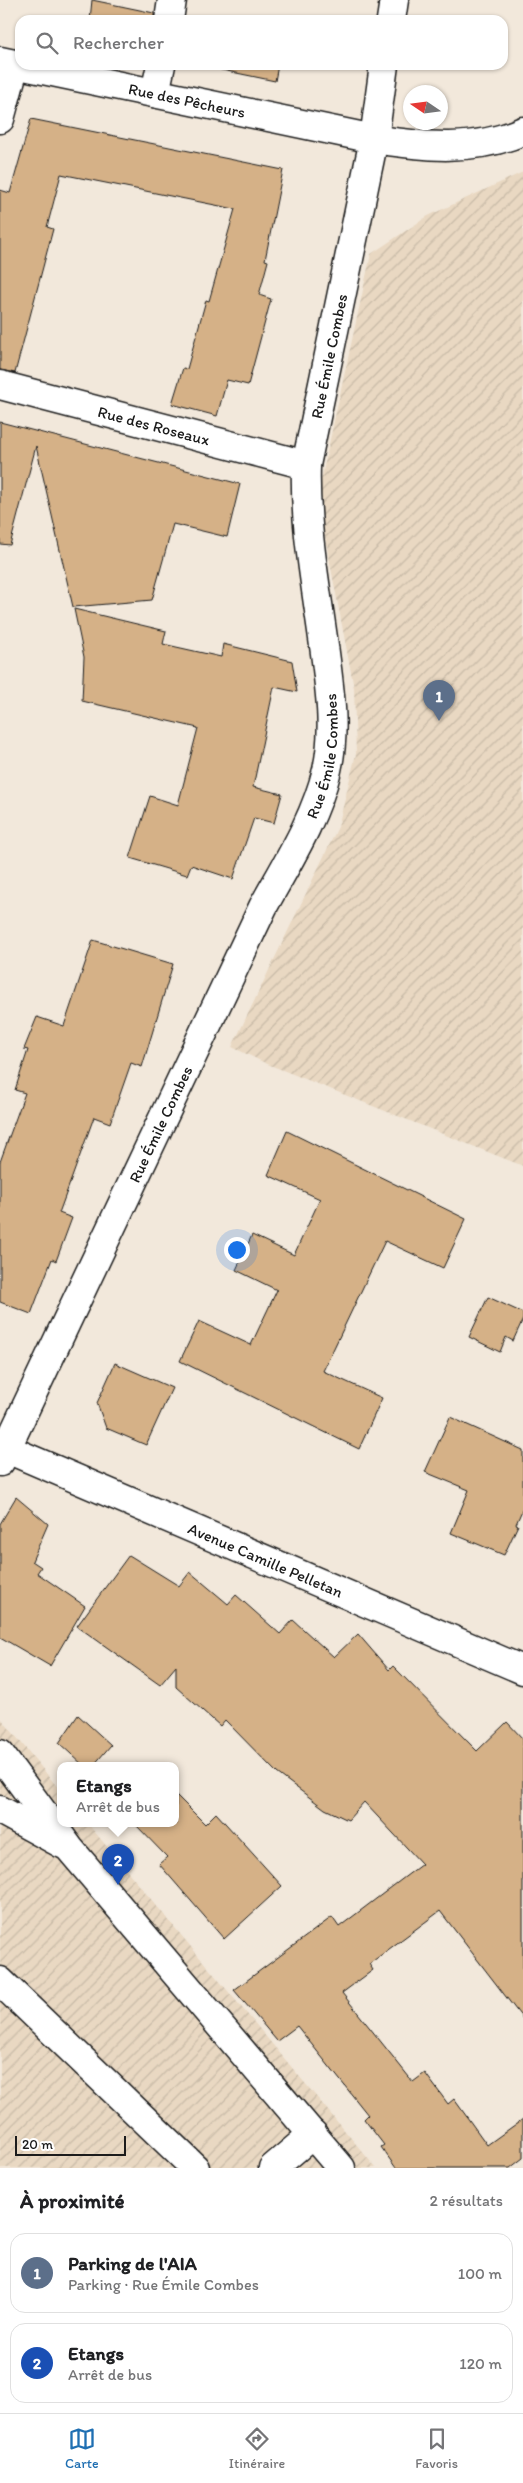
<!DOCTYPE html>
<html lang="fr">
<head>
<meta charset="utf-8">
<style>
  body { margin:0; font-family:Itim,sans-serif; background:#f2f2f2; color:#202124 }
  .compass { position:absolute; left:403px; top:85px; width:45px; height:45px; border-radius:50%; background:#fff; box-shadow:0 1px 4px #0004; rotate:283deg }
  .scale { position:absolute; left:15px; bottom:12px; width:111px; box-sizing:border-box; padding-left:5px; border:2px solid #1c1c1c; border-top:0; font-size:14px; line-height:18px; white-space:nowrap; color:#1c1c1c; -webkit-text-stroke:4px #fff; paint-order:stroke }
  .you { position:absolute; left:236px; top:1249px; width:18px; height:18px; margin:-12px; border:4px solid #fff; border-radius:50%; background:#1a73e8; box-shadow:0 0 0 8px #1a73e833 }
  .badge { display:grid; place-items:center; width:32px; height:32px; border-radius:50%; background:#1f6fb2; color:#fff; font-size:16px; font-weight:700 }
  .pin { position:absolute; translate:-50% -41px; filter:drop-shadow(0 1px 2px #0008) }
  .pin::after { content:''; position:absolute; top:26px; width:18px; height:15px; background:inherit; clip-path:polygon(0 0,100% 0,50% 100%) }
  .popup { position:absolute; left:57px; top:1762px; width:122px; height:65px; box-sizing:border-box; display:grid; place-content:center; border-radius:10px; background:#fff; filter:drop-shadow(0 1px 4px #0005); font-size:16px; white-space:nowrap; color:#757577 }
  .popup b { font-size:19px; color:#202124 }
  .popup::after { content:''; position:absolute; left:50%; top:100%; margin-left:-10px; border:10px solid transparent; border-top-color:#fff }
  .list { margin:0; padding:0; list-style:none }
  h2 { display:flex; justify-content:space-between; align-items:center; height:65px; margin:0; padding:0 20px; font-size:21px }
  h2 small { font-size:16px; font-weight:400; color:#757577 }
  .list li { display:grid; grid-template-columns:32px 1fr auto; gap:15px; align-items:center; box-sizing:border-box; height:80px; margin:0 10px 10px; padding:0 10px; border:1px solid #e0e0e0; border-radius:15px }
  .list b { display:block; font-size:19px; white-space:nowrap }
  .list p { margin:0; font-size:16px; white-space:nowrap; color:#757577 }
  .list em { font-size:16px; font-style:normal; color:#757577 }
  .icon { flex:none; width:28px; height:28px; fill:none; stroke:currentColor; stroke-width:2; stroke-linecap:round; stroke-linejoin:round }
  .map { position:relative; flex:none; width:523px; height:2168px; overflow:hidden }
  .search { position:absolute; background:#fff; box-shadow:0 1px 4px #0004; left:15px; right:15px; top:15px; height:55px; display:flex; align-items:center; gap:12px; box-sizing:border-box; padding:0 18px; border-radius:15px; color:#757577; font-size:19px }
  .sheet { height:245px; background:#fff }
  nav { display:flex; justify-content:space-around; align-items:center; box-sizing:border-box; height:70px; border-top:1px solid #e0e0e0; background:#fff; font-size:14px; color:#757577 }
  nav a { display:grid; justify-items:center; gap:2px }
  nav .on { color:#1f6fb2 }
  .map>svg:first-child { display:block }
  .industrial { fill:url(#industrial-furrows) }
  .building { fill:#d5b187; stroke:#1c1c1c }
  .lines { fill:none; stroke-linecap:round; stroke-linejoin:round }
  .minor-casing { stroke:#1c1c1c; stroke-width:31 }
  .minor { stroke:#fff; stroke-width:28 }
  .labels { text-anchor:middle; stroke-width:4; stroke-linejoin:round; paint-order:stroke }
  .street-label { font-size:16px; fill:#1c1c1c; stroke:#fff }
</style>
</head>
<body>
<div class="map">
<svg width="523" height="2168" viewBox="0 0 523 2168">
  <defs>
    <pattern id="industrial-furrows" width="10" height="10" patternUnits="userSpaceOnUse" patternTransform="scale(1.25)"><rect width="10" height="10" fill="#e9d8c2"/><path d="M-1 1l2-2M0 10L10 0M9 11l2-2" fill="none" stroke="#c7b9a6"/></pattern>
  </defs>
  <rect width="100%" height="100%" fill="#f2e8db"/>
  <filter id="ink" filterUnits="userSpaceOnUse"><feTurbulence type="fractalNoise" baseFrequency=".02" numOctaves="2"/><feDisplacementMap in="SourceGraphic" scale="10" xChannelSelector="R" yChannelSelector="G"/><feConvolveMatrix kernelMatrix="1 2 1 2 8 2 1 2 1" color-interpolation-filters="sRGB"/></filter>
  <g filter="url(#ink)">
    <g class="industrial">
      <polygon points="523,172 523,1166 265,1063 232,1047 338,827 356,754 354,688 323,526 320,485 371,254 428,216"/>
      <polygon points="0,1717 60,1790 61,1824 88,1824 376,2168 0,2168"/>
    </g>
    <g class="building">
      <polygon points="92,0 154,13 154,20 90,20"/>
      <polygon points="198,65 278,65 275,81"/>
      <polygon points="31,119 283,170 265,260 268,261 259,295 271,299 248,385 227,380 217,416 172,404 183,368 187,369 206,300 209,301 235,209 61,174 47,227 53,229 15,373 0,370 0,190 10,193"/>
      <polygon points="0,422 240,484 227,537 173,524 152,600 73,607 36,446 10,545 0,544"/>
      <polygon points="74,609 166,631 163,644 221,657 223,644 292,661 297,692 274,687 253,787 282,794 274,823 254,818 233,879 191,865 187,875 130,858 150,796 178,805 198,728 82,701 84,657"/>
      <polygon points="93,940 173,964 142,1067 131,1063 110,1123 94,1117 59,1213 72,1218 56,1261 52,1259 31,1314 0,1302 0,1162 25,1093 15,1090 28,1050 24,1049 37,1017 64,1026"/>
      <polygon points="287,1131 466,1219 443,1268 385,1241 323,1371 382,1398 359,1449 180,1361 199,1321 251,1345 277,1290 236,1270 252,1235 294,1255 320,1199 268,1175"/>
      <polygon points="488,1297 523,1313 523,1319 513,1341 506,1337 500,1352 469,1337"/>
      <polygon points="115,1363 172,1388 146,1445 106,1428 97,1403"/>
      <polygon points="450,1417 523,1450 523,1508 516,1524 518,1525 504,1555 451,1533 469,1490 425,1472"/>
      <polygon points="16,1497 48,1524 32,1561 41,1567 37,1573 85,1606 50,1666 0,1637 0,1524"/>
      <polygon points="129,1555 179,1586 190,1572 228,1604 236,1595 280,1634 293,1620 334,1657 358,1634 389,1670 393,1666 477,1751 507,1722 523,1739 523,2019 440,1911 369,1964 373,1970 342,1993 413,2082 425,2073 448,2104 454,2099 487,2145 523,2119 523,2158 510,2168 396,2168 381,2147 384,2145 364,2119 368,2115 297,2026 277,2041 234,1990 332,1917 339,1927 422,1864 364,1802 348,1820 325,1809 277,1773 225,1720 220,1726 176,1687 176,1666 160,1685 77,1626"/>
      <polygon points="78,1715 111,1745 93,1766 84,1766 59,1743"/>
      <polygon points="176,1795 205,1824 216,1813 282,1886 224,1939 159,1864 167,1857 135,1824 176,1824"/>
    </g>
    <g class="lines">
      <g class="minor-casing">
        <g id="minor">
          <polyline points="169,20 172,0"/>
          <polyline points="391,20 394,0"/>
          <path id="s1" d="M0 61 374 139C424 147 475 152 523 131"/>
          <polyline points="155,93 161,65"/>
          <polyline points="0,119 15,64"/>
          <path id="s2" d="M0 385 306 465"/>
          <path id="s3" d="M0 1446 523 1670"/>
          <path id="s4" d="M0 1462 263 907C287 863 315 820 327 770 336 731 330 692 325 653 317 591 304 528 306 465L374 139 384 65"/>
          <polyline points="0,1754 70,1849 341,2168"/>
          <polyline points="0,1810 62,1844"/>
          <polyline points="0,1981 195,2168"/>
          <polyline points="273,2168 313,2134"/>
        </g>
      </g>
      <use href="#minor" class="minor"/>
    </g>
  </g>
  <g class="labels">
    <g class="street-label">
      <text dy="6" stroke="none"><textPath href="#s1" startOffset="191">Rue des Pêcheurs</textPath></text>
      <text dy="6" stroke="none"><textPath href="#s4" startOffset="1184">Rue Émile Combes</textPath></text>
      <text dy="6" stroke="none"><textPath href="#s2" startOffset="159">Rue des Roseaux</textPath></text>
      <text dy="6" stroke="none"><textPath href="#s4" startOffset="779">Rue Émile Combes</textPath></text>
      <text dy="6" stroke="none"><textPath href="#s4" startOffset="374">Rue Émile Combes</textPath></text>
      <text dy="6" stroke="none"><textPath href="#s3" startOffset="289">Avenue Camille Pelletan</textPath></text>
    </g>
  </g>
</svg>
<svg class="compass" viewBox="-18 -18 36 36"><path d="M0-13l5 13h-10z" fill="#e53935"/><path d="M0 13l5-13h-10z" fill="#757577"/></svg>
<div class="scale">20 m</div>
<div class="you"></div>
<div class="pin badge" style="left:439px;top:721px;background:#5c6f8a">1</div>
<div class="pin badge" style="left:118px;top:1885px;background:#1a4fb4">2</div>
<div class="popup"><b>Etangs</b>Arrêt de bus</div>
<div class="search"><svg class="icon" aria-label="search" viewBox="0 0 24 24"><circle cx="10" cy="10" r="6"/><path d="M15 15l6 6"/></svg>Rechercher</div>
</div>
<section class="sheet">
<h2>À proximité<small>2 résultats</small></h2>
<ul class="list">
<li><span class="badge" style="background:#5c6f8a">1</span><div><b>Parking de l'AIA</b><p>Parking · Rue Émile Combes</p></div><em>100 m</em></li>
<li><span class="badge" style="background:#1a4fb4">2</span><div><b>Etangs</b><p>Arrêt de bus</p></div><em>120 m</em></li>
</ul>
</section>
<nav>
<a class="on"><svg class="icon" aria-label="map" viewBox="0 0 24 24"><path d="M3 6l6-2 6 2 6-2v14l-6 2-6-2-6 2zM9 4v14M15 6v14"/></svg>Carte</a>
<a><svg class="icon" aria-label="directions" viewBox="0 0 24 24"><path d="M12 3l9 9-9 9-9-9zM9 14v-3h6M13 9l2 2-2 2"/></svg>Itinéraire</a>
<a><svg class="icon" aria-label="saved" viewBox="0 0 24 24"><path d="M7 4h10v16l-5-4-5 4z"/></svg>Favoris</a>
</nav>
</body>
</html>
